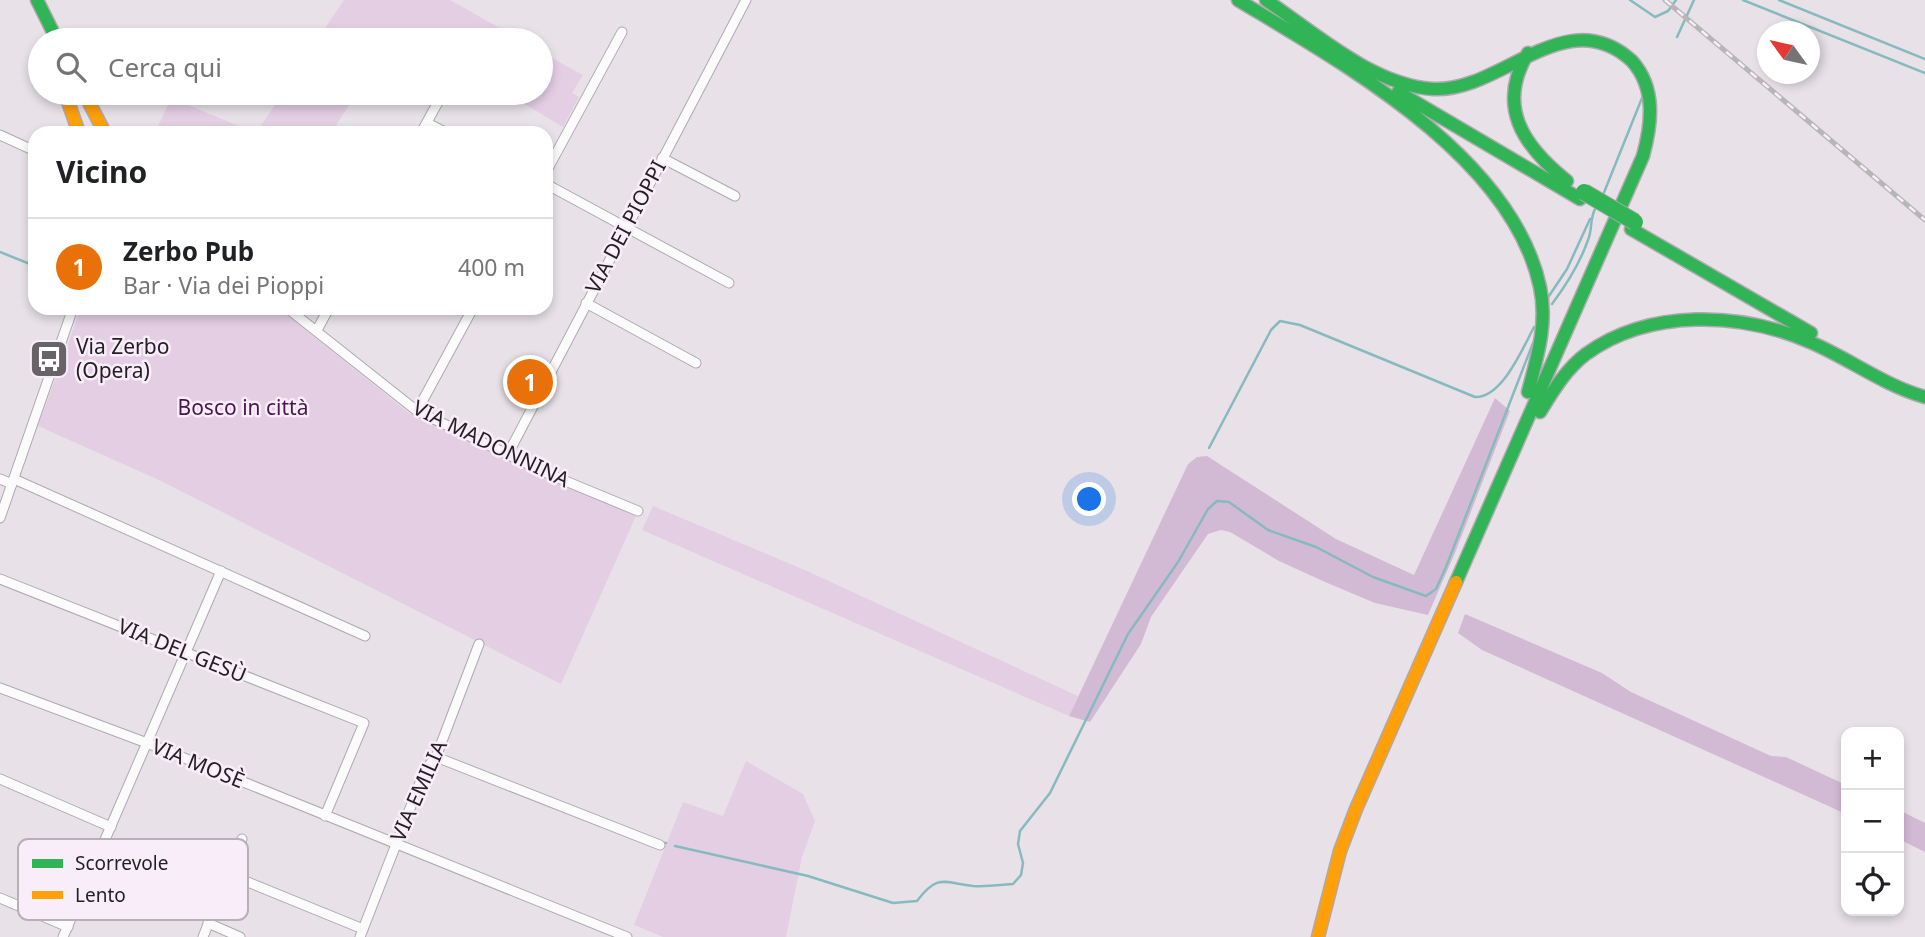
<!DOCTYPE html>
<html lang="it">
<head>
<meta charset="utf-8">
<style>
  body { margin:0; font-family:"Noto Sans",sans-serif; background:#f6f6f6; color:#202124 }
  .controls { position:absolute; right:21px; bottom:21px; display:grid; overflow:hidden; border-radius:14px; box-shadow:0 4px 10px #0003 }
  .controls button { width:63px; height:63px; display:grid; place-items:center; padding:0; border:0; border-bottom:2px solid #e0e0e0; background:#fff; color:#202124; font:35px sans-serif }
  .compass { position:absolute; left:1757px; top:21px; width:63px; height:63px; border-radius:50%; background:#fff; box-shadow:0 4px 10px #0003; rotate:303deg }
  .you { position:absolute; left:1090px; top:500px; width:24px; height:24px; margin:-18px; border:5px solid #fff; border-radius:50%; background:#1a73e8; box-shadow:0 0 0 10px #1a73e833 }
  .badge { display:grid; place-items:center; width:46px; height:46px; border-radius:50%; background:#676367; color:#fff; font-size:23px; font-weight:700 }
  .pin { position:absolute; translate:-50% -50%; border:4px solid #fff; box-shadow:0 2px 7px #0006 }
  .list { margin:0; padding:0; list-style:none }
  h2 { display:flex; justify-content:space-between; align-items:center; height:91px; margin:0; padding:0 28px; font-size:30px }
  h2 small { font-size:23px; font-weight:400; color:#757577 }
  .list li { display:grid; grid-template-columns:46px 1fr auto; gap:21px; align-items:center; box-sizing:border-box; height:98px; padding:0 28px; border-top:2px solid #e0e0e0 }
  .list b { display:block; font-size:26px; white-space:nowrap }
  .list p { margin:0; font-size:23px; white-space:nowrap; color:#757577 }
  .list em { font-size:23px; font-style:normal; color:#757577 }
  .icon { flex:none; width:38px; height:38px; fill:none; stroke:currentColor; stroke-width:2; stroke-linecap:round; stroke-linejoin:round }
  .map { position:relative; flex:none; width:1925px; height:937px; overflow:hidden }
  .search { position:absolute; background:#fff; box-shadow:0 4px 10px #0003; left:28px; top:28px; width:525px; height:77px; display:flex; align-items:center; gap:18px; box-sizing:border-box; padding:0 24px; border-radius:38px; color:#757577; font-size:26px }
  .panel { position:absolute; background:#fff; box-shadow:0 4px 10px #0003; left:28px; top:126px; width:525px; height:189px; border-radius:21px }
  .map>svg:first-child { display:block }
  .green { fill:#e4cee4 }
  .forest { fill:#d3bad4 }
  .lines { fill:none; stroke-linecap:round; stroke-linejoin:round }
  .stream { stroke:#87babf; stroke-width:2.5 }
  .street-casing { stroke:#aea9ae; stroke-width:11 }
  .fast-casing { stroke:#aea9ae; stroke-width:15 }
  .slow-casing { stroke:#aea9ae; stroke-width:15 }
  .street { stroke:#fcfbfc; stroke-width:9 }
  .fast { stroke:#30b455; stroke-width:12 }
  .slow { stroke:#ff9f0a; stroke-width:12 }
  .rail-casing { stroke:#b7b6b7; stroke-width:5 }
  .rail { stroke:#f9edf9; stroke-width:2.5; stroke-dasharray:8; stroke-linecap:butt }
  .fast-bridge-casing { stroke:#aea9ae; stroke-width:18; stroke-linecap:butt }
  .fast-bridge { stroke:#30b455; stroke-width:16 }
  .labels { text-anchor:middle; stroke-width:5; stroke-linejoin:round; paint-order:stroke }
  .street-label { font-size:21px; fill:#221e22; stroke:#f9edf9 }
  .poi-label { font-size:21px; fill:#221e22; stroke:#f9edf9; text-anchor:start }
  .park-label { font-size:21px; fill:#49174c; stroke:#f9edf9 }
  .key { fill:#f9edf9; stroke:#b8afb8; stroke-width:2 }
  .key-label { font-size:19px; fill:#221e22 }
</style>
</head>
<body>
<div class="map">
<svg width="1925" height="937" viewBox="0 0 1925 937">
  <rect width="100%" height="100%" fill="#e8e2e8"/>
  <g class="green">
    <polygon points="344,0 450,0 521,40 418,40 398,29 391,40 317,40"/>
    <polygon points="541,52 583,75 572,93 579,97 563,127 506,93 541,93"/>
    <polygon points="283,93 357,93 331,133 155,133 171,98 256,133"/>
    <polygon points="81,308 278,308 409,413 636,516 561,684 161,481 38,426"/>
    <polygon points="653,506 807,571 1078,696 1069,716 642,530"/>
    <polygon points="746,761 803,794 815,821 802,857 786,937 663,937 634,925 683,802 723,816"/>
  </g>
  <g class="forest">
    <polygon points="1495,398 1510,411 1455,553 1428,615 1375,603 1325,582 1279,561 1230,532 1221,530 1208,534 1151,617 1141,644 1090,722 1069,716 1188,464 1197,457 1207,456 1336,539 1414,575"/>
    <polygon points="1465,614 1602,673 1631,692 1771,756 1786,757 1846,785 1846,814 1482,650 1458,633"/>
    <polygon points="1899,810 1925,823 1925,852 1899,839"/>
  </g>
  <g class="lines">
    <g class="stream">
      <polyline points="1630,0 1655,17 1668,11 1676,0"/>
      <polyline points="1743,0 1925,73"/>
      <polyline points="1779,0 1925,59"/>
      <polyline points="1677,37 1694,0"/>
      <polyline points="1603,195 1642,98"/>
      <polyline points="0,252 35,266"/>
      <polyline points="1547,299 1567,269 1590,219"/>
      <path d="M1552 304C1567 284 1580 263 1588 240 1593 228 1589 219 1596 207"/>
      <path d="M1209 448 1271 330 1280 321 1300 325 1475 397C1502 398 1523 348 1534 327"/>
      <polyline points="664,843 666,843"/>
      <path d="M675 846 808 876 893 903 917 901C938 873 944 883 973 886 986 887 1000 885 1013 884L1021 875 1023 863 1018 844 1020 831 1050 793 1128 634 1178 562 1208 509 1217 501 1229 502 1268 530 1316 547 1373 577 1426 596 1436 589 1446 567 1533 343"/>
    </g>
    <g class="street-casing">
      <g id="street">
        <polyline points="427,123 447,133"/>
        <polyline points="421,133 443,93"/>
        <polyline points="0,135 35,151"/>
        <polyline points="662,158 735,196"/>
        <polyline points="546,172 622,32"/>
        <polyline points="546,184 729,283"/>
        <polyline points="586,303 696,363"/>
        <polyline points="287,308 417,411 551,475 638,511"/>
        <polyline points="317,330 329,308"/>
        <polyline points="417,411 473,308"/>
        <polyline points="508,454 746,0"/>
        <polyline points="0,479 12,484"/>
        <polyline points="14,479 365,636"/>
        <polyline points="0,518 73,308"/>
        <polyline points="0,579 364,723 325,816"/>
        <polyline points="0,688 147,743 627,937"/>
        <polyline points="436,757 660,845"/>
        <polyline points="0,779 111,827"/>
        <polyline points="228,874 363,929"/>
        <polyline points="0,898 68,927"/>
        <polyline points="208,923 240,937"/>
        <polyline points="63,937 221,571"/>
        <polyline points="203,937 242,839"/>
        <polyline points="360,937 425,770 436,757 479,644"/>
      </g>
    </g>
    <g class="fast-casing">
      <g id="fast">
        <polyline points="37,0 57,40"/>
        <path d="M1238 0C1344 64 1512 156 1540 287 1548 323 1537 358 1528 392"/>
        <path d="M1266 0C1315 33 1372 85 1433 89 1501 93 1566 0 1632 61 1656 88 1652 123 1643 156L1456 582"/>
        <path d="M1528 53C1496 106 1523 146 1567 181"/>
        <polyline points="1398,92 1580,199"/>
        <polyline points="1631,229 1811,333"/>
        <path d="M1540 412C1553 391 1566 369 1586 354 1650 308 1741 312 1810 342 1850 359 1883 385 1925 397"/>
      </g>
    </g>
    <g class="slow-casing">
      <g id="slow">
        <polyline points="65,93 79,133"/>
        <polyline points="84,93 105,133"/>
        <polyline points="1318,937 1340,851 1356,809 1456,582"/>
      </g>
    </g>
    <use href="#street" class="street"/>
    <use href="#fast" class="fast"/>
    <use href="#slow" class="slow"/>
    <g class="rail-casing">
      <polyline id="rail" points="1665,0 1925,220"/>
    </g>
    <use href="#rail" class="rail"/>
    <g class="fast-bridge-casing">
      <polyline id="fast-bridge" points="1584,192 1635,222"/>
    </g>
    <use href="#fast-bridge" class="fast-bridge"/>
  </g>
  <defs>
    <g id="bus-square" transform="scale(2.0125)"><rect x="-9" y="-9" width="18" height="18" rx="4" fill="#676367" stroke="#f9edf9"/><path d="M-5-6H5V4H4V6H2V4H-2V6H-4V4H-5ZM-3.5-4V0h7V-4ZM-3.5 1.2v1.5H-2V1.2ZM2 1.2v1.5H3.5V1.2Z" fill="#fff"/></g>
  </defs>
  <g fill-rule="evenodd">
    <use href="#bus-square" x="49" y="359"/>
  </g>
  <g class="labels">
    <g class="street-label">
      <text transform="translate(626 227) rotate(-62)" y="7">VIA DEI PIOPPI</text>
      <text transform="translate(491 444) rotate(26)" y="7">VIA MADONNINA</text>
      <text transform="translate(182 651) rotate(22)" y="7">VIA DEL GESÙ</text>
      <text transform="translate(198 764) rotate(22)" y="7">VIA MOSÈ</text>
      <text transform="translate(419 791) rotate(-66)" y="7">VIA EMILIA</text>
    </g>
    <g class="poi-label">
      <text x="76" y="354">Via Zerbo<tspan x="76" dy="24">(Opera)</tspan></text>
    </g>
    <g class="park-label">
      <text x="243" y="415">Bosco in città</text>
    </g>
  </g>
  <rect x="18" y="839" width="230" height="81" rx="10" class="key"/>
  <rect x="32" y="859" width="31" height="9" fill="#30b455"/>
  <rect x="32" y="891" width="31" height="8" fill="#ff9f0a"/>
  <g class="key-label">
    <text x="75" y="870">Scorrevole</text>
    <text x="75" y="902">Lento</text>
  </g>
</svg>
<div class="controls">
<button>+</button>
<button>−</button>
<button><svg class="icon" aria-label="locate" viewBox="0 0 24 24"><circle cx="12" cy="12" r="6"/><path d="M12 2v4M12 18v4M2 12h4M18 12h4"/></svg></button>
</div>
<svg class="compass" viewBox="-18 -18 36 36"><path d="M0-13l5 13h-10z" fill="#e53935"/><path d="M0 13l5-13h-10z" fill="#757577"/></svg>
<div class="you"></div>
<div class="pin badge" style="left:530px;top:382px;background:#e8710a">1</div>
<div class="search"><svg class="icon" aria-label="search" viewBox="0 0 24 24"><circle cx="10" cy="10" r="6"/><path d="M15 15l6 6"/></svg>Cerca qui</div>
<section class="panel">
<h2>Vicino<small></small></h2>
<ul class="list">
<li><span class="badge" style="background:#e8710a">1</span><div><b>Zerbo Pub</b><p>Bar · Via dei Pioppi</p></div><em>400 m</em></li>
</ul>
</section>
</div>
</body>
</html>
